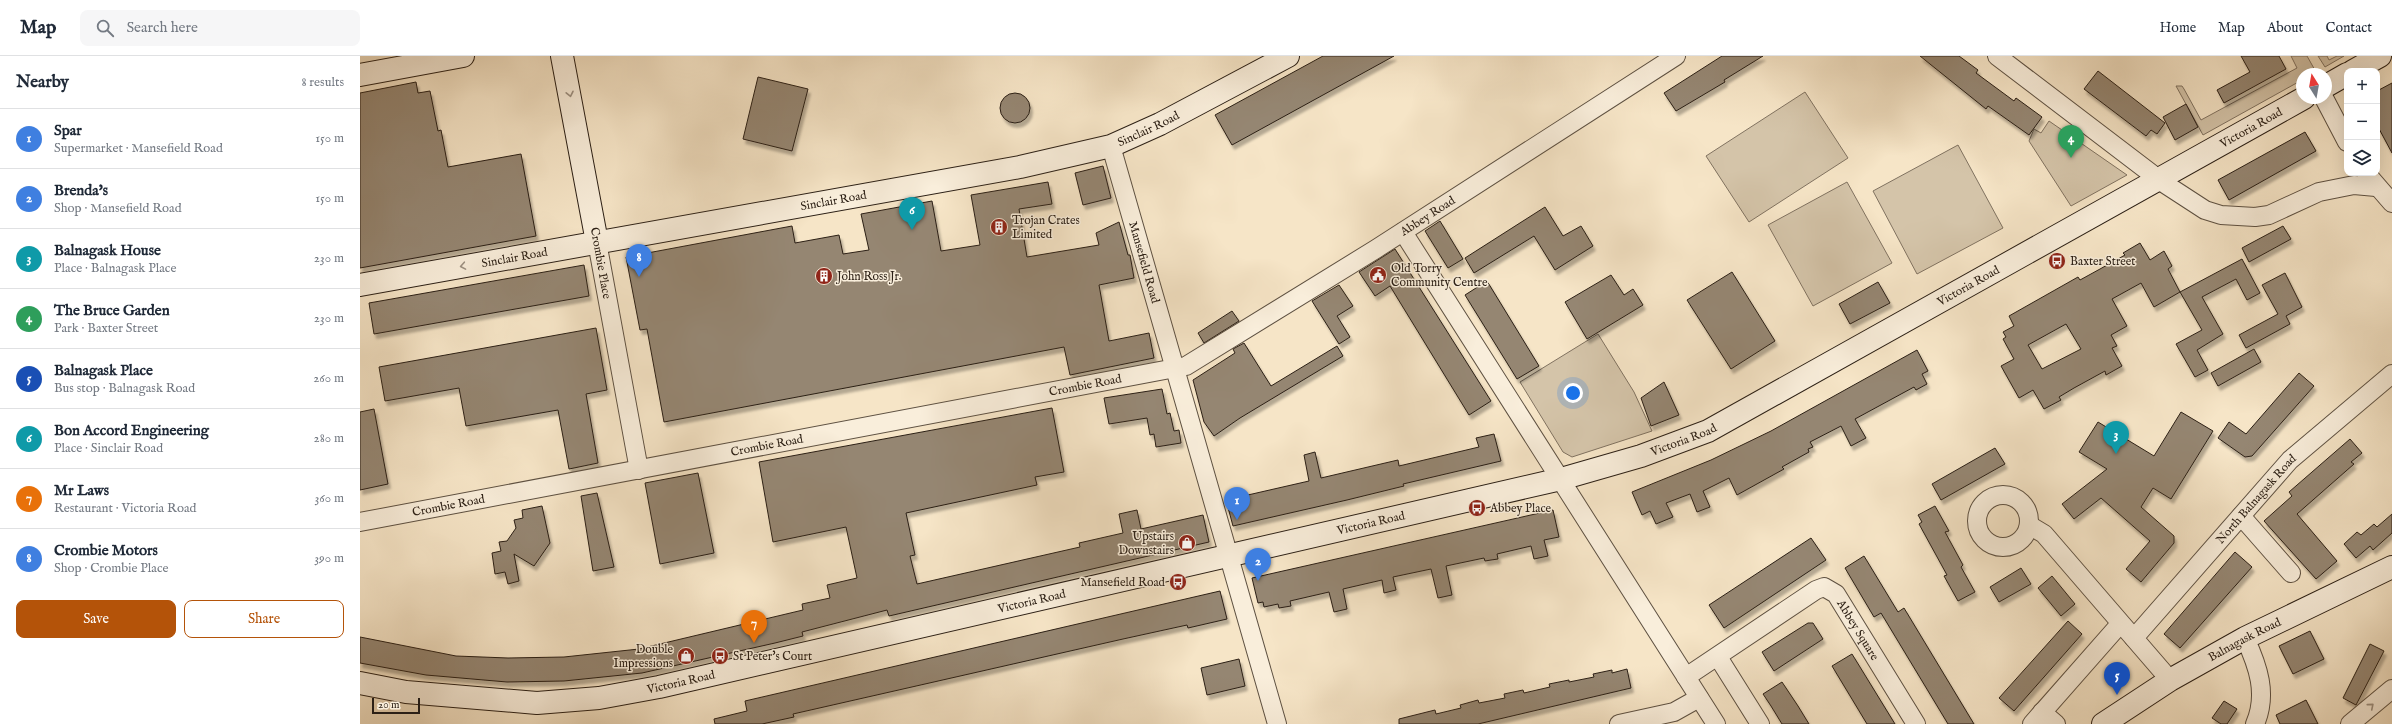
<!DOCTYPE html>
<html lang="en">
<head>
<meta charset="utf-8">
<style>
  body { margin:0; font-family:"IM FELL English",serif; background:#f6f6f7; color:#1f2937 }
  .controls { position:absolute; right:12px; top:12px; display:grid; overflow:hidden; border-radius:8px; box-shadow:0 4px 16px #0002 }
  .controls button { width:36px; height:36px; display:grid; place-items:center; padding:0; border:0; border-bottom:1px solid #e0e1e3; background:#fff; color:#1f2937; font:20px sans-serif }
  .compass { position:absolute; left:1936px; top:12px; width:36px; height:36px; border-radius:50%; background:#fff; box-shadow:0 4px 16px #0002; rotate:349deg }
  .scale { position:absolute; left:12px; bottom:10px; width:48px; box-sizing:border-box; padding-left:4px; border:2px solid #2c2016; border-top:0; font-size:11px; line-height:14px; white-space:nowrap; color:#2c2016; -webkit-text-stroke:3px #f9eedb; paint-order:stroke }
  .you { position:absolute; left:1213px; top:337px; width:14px; height:14px; margin:-10px; border:3px solid #fff; border-radius:50%; background:#1a73e8; box-shadow:0 0 0 6px #1a73e833 }
  .badge { display:grid; place-items:center; width:26px; height:26px; border-radius:50%; background:#b45309; color:#fff; font-size:13px; font-weight:700 }
  .pin { position:absolute; translate:-50% -33px; filter:drop-shadow(0 1px 2px #0008) }
  .pin::after { content:''; position:absolute; top:21px; width:14px; height:12px; background:inherit; clip-path:polygon(0 0,100% 0,50% 100%) }
  .list { margin:0; padding:0; list-style:none }
  h2 { display:flex; justify-content:space-between; align-items:center; height:52px; margin:0; padding:0 16px; font-size:17px }
  h2 small { font-size:13px; font-weight:400; color:#747a83 }
  .list li { display:grid; grid-template-columns:26px 1fr auto; gap:12px; align-items:center; box-sizing:border-box; height:60px; padding:0 16px; border-top:1px solid #e0e1e3 }
  .list b { display:block; font-size:15px; white-space:nowrap }
  .list p { margin:0; font-size:13px; white-space:nowrap; color:#747a83 }
  .list em { font-size:13px; font-style:normal; color:#747a83 }
  .actions { display:flex; gap:8px; padding:12px 16px }
  .actions a { flex:1; padding:9px 0; border:1px solid #b45309; border-radius:8px; text-align:center; font-size:14px; color:#b45309 }
  .actions .main { background:#b45309; color:#fff }
  .icon { flex:none; width:22px; height:22px; fill:none; stroke:currentColor; stroke-width:2; stroke-linecap:round; stroke-linejoin:round }
  .map { position:relative; flex:none; width:2032px; height:668px; overflow:hidden }
  header { display:flex; align-items:center; gap:24px; box-sizing:border-box; height:56px; padding:0 20px; background:#fff; border-bottom:1px solid #e0e1e3 }
  header strong { font-size:19px }
  nav { display:flex; gap:22px; margin-inline-start:auto; font-size:14px }
  .search { width:280px; height:36px; background:#f6f6f7; display:flex; align-items:center; gap:10px; box-sizing:border-box; padding:0 14px; border-radius:8px; color:#747a83; font-size:15px }
  main { display:flex }
  aside { flex:1; background:#fff }
  .map>svg:first-child { display:block }
  .green { fill:#d4c4a9; stroke:#807260 }
  .building { fill:#958672; stroke:#2c2016; fill-rule:evenodd; filter:url(#shadow) }
  .lines { fill:none; stroke-linecap:round; stroke-linejoin:round }
  .street-casing { stroke:#5e5142; stroke-width:20 }
  .secondary-casing { stroke:#2c2016; stroke-width:24 }
  .street { stroke:#f9eedb; stroke-width:18 }
  .secondary { stroke:#f9eedb; stroke-width:22 }
  .oneway { stroke:#9d9182 }
  .labels { text-anchor:middle; stroke-width:3; stroke-linejoin:round; paint-order:stroke }
  .street-label { font-size:12px; fill:#2c2016; stroke:#f9eedb }
  .poi-label { font-size:12px; fill:#2c2016; stroke:#f9eedb; text-anchor:start }
</style>
</head>
<body>
<header>
<strong>Map</strong>
<div class="search"><svg class="icon" aria-label="search" viewBox="0 0 24 24"><circle cx="10" cy="10" r="6"/><path d="M15 15l6 6"/></svg>Search here</div>
<nav><a>Home</a><a>Map</a><a>About</a><a>Contact</a></nav>
</header>
<main>
<aside>
<h2>Nearby<small>8 results</small></h2>
<ul class="list">
<li><span class="badge" style="background:#3f7fe0">1</span><div><b>Spar</b><p>Supermarket · Mansefield Road</p></div><em>150 m</em></li>
<li><span class="badge" style="background:#3f7fe0">2</span><div><b>Brenda's</b><p>Shop · Mansefield Road</p></div><em>150 m</em></li>
<li><span class="badge" style="background:#0f9aa8">3</span><div><b>Balnagask House</b><p>Place · Balnagask Place</p></div><em>230 m</em></li>
<li><span class="badge" style="background:#2e9e5b">4</span><div><b>The Bruce Garden</b><p>Park · Baxter Street</p></div><em>230 m</em></li>
<li><span class="badge" style="background:#1a4fb4">5</span><div><b>Balnagask Place</b><p>Bus stop · Balnagask Road</p></div><em>260 m</em></li>
<li><span class="badge" style="background:#0f9aa8">6</span><div><b>Bon Accord Engineering</b><p>Place · Sinclair Road</p></div><em>280 m</em></li>
<li><span class="badge" style="background:#e8710a">7</span><div><b>Mr Laws</b><p>Restaurant · Victoria Road</p></div><em>360 m</em></li>
<li><span class="badge" style="background:#3f7fe0">8</span><div><b>Crombie Motors</b><p>Shop · Crombie Place</p></div><em>390 m</em></li>
</ul>
<div class="actions"><a class="main">Save</a><a>Share</a></div>
</aside>
<div class="map">
<svg width="2032" height="668" viewBox="0 0 2032 668">
  <defs>
    <filter id="shadow"><feDropShadow dx="2.5" dy="4.5" stdDeviation="1" flood-color="#0004"/></filter>
  </defs>
  <rect width="100%" height="100%" fill="#f6e5c7"/>
  <filter id="stains"><feTurbulence type="fractalNoise" baseFrequency=".005" numOctaves="4"/><feColorMatrix values="0 0 0 0 .2 0 0 0 0 .09 0 0 0 0 .02 0 0 0 .5 -.17"/></filter>
  <radialGradient id="worn" r=".72"><stop offset=".6" stop-color="#630" stop-opacity="0"/><stop offset="1" stop-color="#630" stop-opacity=".3"/></radialGradient>
  <g class="green">
    <polygon points="1931,0 1947,0 1956,16 1942,18 1942,24 1843,79 1816,30 1822,30 1824,33 1841,64 1937,12"/>
    <polygon points="1958,0 1967,0 1969,4 1977,0 1984,0 1965,11"/>
    <polygon points="1445,36 1488,102 1389,166 1346,100"/>
    <polygon points="1689,65 1767,119 1711,150 1669,85 1674,73 1681,77"/>
    <polygon points="1598,89 1643,172 1557,218 1513,135"/>
    <polygon points="1487,126 1532,207 1453,250 1408,169"/>
    <polygon points="1238,278 1274,336 1292,375 1212,401 1203,396 1160,326"/>
  </g>
  <g class="building">
    <polygon points="963,0 1034,0 872,89 855,59"/>
    <polygon points="1362,0 1403,0 1364,24 1365,26 1316,55 1304,37"/>
    <polygon points="1560,0 1599,0 1618,14 1616,17 1654,45 1656,42 1682,61 1669,79 1628,50 1626,53"/>
    <polygon points="1881,0 1919,0 1926,13 1864,47 1857,34 1890,16"/>
    <polygon points="1738,15 1805,67 1797,78 1791,74 1786,80 1724,33"/>
    <polygon points="398,21 448,33 432,95 383,83"/>
    <polygon points="56,26 58,37 70,35 78,75 81,74 88,111 161,98 176,180 0,212 0,37"/>
    <polygon points="2032,27 2032,97 2017,69 2017,35"/>
    <circle cx="655" cy="52" r="15"/>
    <polygon points="1826,48 1838,71 1815,84 1803,61"/>
    <polygon points="1945,76 1956,95 1869,144 1858,124"/>
    <polygon points="743,110 751,142 723,149 715,117"/>
    <polygon points="688,126 692,148 659,153 667,201 739,189 736,177 759,166 768,199 770,199 774,222 739,229 749,285 789,277 794,302 710,319 704,291 304,366 287,273 280,274 266,201 432,170 435,187 479,179 483,198 509,194 501,158 572,145 581,195 620,189 611,139"/>
    <polygon points="1185,151 1203,180 1221,170 1233,190 1195,214 1174,180 1114,217 1105,202"/>
    <polygon points="1080,165 1103,203 1088,212 1065,175"/>
    <polygon points="1923,170 1931,183 1889,206 1882,192"/>
    <path d="M1780 187 1790 204 1804 195 1812 210 1808 213 1820 236 1882 203 1900 237 1887 244 1876 223 1842 241 1863 278 1837 294 1848 314 1835 321 1816 288 1842 274 1820 236 1794 251 1781 227 1752 243 1767 270 1751 279 1757 290 1752 292 1762 310 1746 319 1745 315 1714 332 1699 341 1701 344 1684 353 1673 334 1659 342 1641 310 1654 303 1643 283 1646 281 1643 276 1654 270 1649 260 1718 221 1720 224 1740 213 1765 199 1763 197ZM1706 268 1721 293 1682 313 1668 289Z"/>
    <polygon points="1035,193 1131,345 1109,359 1030,230 1015,240 999,216"/>
    <polygon points="224,209 229,240 14,278 9,247"/>
    <polygon points="1372,216 1415,285 1371,313 1327,244"/>
    <polygon points="1925,217 1942,251 1926,260 1930,268 1886,292 1879,279 1918,258 1902,229"/>
    <polygon points="1251,219 1264,239 1273,233 1283,249 1227,283 1205,246"/>
    <polygon points="1127,225 1179,310 1157,323 1105,239"/>
    <polygon points="1518,226 1530,247 1490,268 1479,248"/>
    <polygon points="979,229 993,250 977,260 990,281 979,288 952,245"/>
    <polygon points="872,255 879,265 844,287 838,277"/>
    <polygon points="236,272 247,334 226,338 238,407 209,413 198,354 106,370 99,332 25,345 19,311"/>
    <polygon points="884,287 911,330 977,290 983,300 880,362 854,380 844,366 833,324 875,297 873,293"/>
    <polygon points="1894,293 1901,306 1858,330 1851,317"/>
    <polygon points="1557,294 1568,315 1562,318 1567,328 1556,334 1554,331 1495,363 1506,382 1491,390 1481,370 1450,386 1453,391 1448,393 1449,396 1422,411 1424,413 1377,439 1369,422 1343,435 1350,451 1337,456 1330,438 1306,447 1313,461 1296,468 1290,455 1282,459 1272,436 1351,404 1411,375"/>
    <polygon points="1939,317 1954,330 1892,400 1885,401 1858,382 1869,366 1886,378"/>
    <polygon points="1304,326 1319,359 1291,370 1281,342"/>
    <polygon points="802,333 807,358 810,357 814,375 819,374 821,387 796,391 794,378 790,379 787,362 749,368 744,342"/>
    <polygon points="692,352 704,416 675,421 677,429 546,457 555,499 550,500 557,528 720,491 719,487 763,477 759,458 777,454 781,473 843,459 849,486 529,560 527,554 442,576 443,580 415,587 282,617 204,625 147,626 66,619 0,607 0,581 96,600 148,602 204,601 279,593 443,554 442,548 470,542 467,529 497,522 486,471 413,486 399,406"/>
    <polygon points="14,353 28,428 0,434 0,356"/>
    <polygon points="1821,356 1853,375 1811,443 1793,432 1781,451 1814,480 1814,487 1781,526 1766,513 1790,485 1741,442 1714,463 1702,448 1747,413 1719,396 1738,366 1794,400"/>
    <polygon points="1134,378 1141,405 1043,428 1044,430 987,444 873,470 866,444 949,425 944,399 955,396 961,422 1038,404 1039,410 1119,391 1116,382"/>
    <polygon points="1990,383 2002,397 1991,406 1994,408 1937,458 1977,505 1956,523 1904,465 1932,440 1929,436"/>
    <polygon points="1635,392 1645,408 1581,444 1572,428"/>
    <polygon points="338,417 354,497 300,508 285,427"/>
    <polygon points="237,437 254,511 233,515 221,440"/>
    <polygon points="182,450 190,487 174,510 154,498 159,525 148,528 145,516 135,518 132,497 141,495 139,486 147,485 156,472 154,464 163,462 162,454"/>
    <polygon points="1575,450 1589,475 1585,476 1603,509 1601,511 1615,536 1598,545 1584,520 1587,519 1559,468 1562,466 1558,459"/>
    <polygon points="1193,454 1199,481 1184,484 1188,500 1174,503 1171,490 1137,498 1138,503 1131,504 1125,505 1124,502 1086,510 1092,539 1078,542 1071,513 1033,521 1036,534 1024,537 1022,524 983,533 987,553 974,556 969,536 930,545 931,550 919,552 918,548 904,551 903,546 898,547 892,522"/>
    <polygon points="2032,458 2032,477 2013,494 2010,490 1996,502 1984,488 1997,476 2001,479 2014,468 2017,471"/>
    <polygon points="1451,482 1466,504 1364,572 1349,549"/>
    <polygon points="1875,496 1892,511 1820,592 1804,578"/>
    <polygon points="1504,500 1538,556 1544,552 1614,668 1588,668 1521,557 1514,561 1485,512"/>
    <polygon points="1661,512 1671,528 1639,546 1630,531"/>
    <polygon points="1692,520 1715,548 1701,560 1678,532"/>
    <polygon points="860,535 867,563 828,572 827,569 763,583 433,658 434,661 402,668 355,668 354,663 387,655 385,645"/>
    <polygon points="1708,565 1722,578 1654,655 1639,642"/>
    <polygon points="1448,567 1453,567 1463,583 1414,615 1402,596"/>
    <polygon points="1950,575 1964,603 1933,618 1919,590"/>
    <polygon points="2010,588 2024,595 1996,649 1983,642"/>
    <polygon points="1492,598 1500,611 1535,668 1507,668 1472,610"/>
    <polygon points="879,603 885,630 847,639 841,612"/>
    <polygon points="1267,613 1271,632 1118,668 1039,668 1039,663 1075,654 1076,658 1101,652 1100,649 1118,644 1119,647 1145,642 1144,638 1163,634 1164,637 1190,631 1189,628 1209,624 1209,626 1234,621 1233,618 1252,614 1252,617"/>
    <polygon points="1422,626 1438,650 1449,668 1422,668 1411,650 1403,638"/>
    <polygon points="1946,644 1958,668 1920,668 1916,659"/>
    <polygon points="1864,645 1877,653 1867,668 1861,668 1852,662"/>
  </g>
  <g class="lines">
    <g class="street-casing">
      <g id="street">
        <polyline points="1637,0 1805,128 1845,154 1861,159 1895,161 1909,159 1959,136 1994,129 2016,131"/>
        <polyline points="1964,42 1987,86"/>
        <path id="s1" d="M751 90 917 668"/>
        <polyline points="2006,117 2032,147"/>
        <polyline points="1043,176 1356,668"/>
        <polyline points="237,186 279,414"/>
        <circle cx="1643" cy="465" r="26"/>
        <polyline points="1881,460 1931,517"/>
        <path id="s2" d="M0 466 826 310 1016 193 1316 0"/>
        <polyline points="1669,469 1684,478 1810,624"/>
        <path id="s3" d="M1774 582 1930 404 2032 318"/>
        <path d="M1885 582C1898 610 1908 638 1895 668"/>
        <polyline points="1358,601 1400,668"/>
        <path id="s4" d="M1326 621 1456 534 1464 531 1476 538 1556 668"/>
        <polyline points="1682,656 1696,668"/>
        <polyline points="1259,668 1314,656 1339,642"/>
        <polyline points="1672,668 1760,568"/>
        <polyline points="1990,668 2032,633"/>
      </g>
    </g>
    <g class="secondary-casing">
      <g id="secondary">
        <polyline points="202,0 237,186"/>
        <polyline points="1993,15 2020,0"/>
        <polyline points="0,19 103,0"/>
        <polyline points="1966,30 1987,18"/>
        <path id="s5" d="M0 229 660 111 751 90 800 68 928 0"/>
        <path id="s6" d="M0 627 46 636 177 647 239 642 299 631 1201 423 1281 400 1348 375 1944 42"/>
        <path id="s7" d="M1743 668 1810 624 1885 582 2032 511"/>
      </g>
    </g>
    <use href="#street" class="street"/>
    <use href="#secondary" class="secondary"/>
  </g>
  <defs><path id="oneway-chevron" d="M-2-3.5L2.5 0L-2 3.5" fill="none" stroke-width="1.6" stroke-linecap="round" stroke-linejoin="round"/></defs>
  <g class="oneway">
    <use href="#oneway-chevron" transform="translate(210 38) rotate(78)"/>
    <use href="#oneway-chevron" transform="translate(103 210) rotate(170)"/>
    <use href="#oneway-chevron" transform="translate(2011 650) rotate(-40)"/>
  </g>
  <defs>
    <g id="building-disc" transform="scale(0.9)"><circle r="9.5" fill="#8f2418" stroke="#f9eedb"/><path d="M-4-6H4V6H1V3H-1V6H-4ZM-2.5-4.3h1.7v1.8h-1.7ZM.8-4.3h1.7v1.8H.8ZM-2.5-1h1.7V.8h-1.7ZM.8-1h1.7V.8H.8Z" fill="#fff"/></g>
    <g id="bus-disc" transform="scale(0.9)"><circle r="9.5" fill="#8f2418" stroke="#f9eedb"/><path d="M-5-6H5V4H4V6H2V4H-2V6H-4V4H-5ZM-3.5-4V0h7V-4ZM-3.5 1.2v1.5H-2V1.2ZM2 1.2v1.5H3.5V1.2Z" fill="#fff"/></g>
    <g id="civic-disc" transform="scale(0.9)"><circle r="9.5" fill="#8f2418" stroke="#f9eedb"/><path d="M-.6-6.5H3V-4.5H.6V-3L4-1V1h2V6H-6V1h2V-1L-.6-3ZM-1.2 2.5V6h2.4V2.5Z" fill="#fff"/></g>
    <g id="shop-disc" transform="scale(0.9)"><circle r="9.5" fill="#8f2418" stroke="#f9eedb"/><path d="M-5-2.5h2.3a2.7 3.5 0 0 1 5.4 0H5L5.5 6h-11ZM-1.5-2.5h3a1.5 2.3 0 0 0-3 0Z" fill="#fff"/></g>
  </defs>
  <g fill-rule="evenodd">
    <use href="#building-disc" x="639" y="171"/>
    <use href="#bus-disc" x="1697" y="205"/>
    <use href="#civic-disc" x="1018" y="219"/>
    <use href="#building-disc" x="464" y="220"/>
    <use href="#bus-disc" x="1117" y="452"/>
    <use href="#shop-disc" x="827" y="487"/>
    <use href="#bus-disc" x="818" y="526"/>
    <use href="#shop-disc" x="326" y="600"/>
    <use href="#bus-disc" x="360" y="600"/>
  </g>
  <g class="labels">
    <g class="street-label">
      <text dy="4" stroke="none"><textPath href="#s6" startOffset="2004">Victoria Road</textPath></text>
      <text dy="4" stroke="none"><textPath href="#s5" startOffset="805">Sinclair Road</textPath></text>
      <text dy="4" stroke="none"><textPath href="#s5" startOffset="481">Sinclair Road</textPath></text>
      <text dy="4" stroke="none"><textPath href="#s2" startOffset="1125">Abbey Road</textPath></text>
      <text dy="4" stroke="none"><textPath href="#s5" startOffset="157">Sinclair Road</textPath></text>
      <text dy="4" stroke="none"><textPath href="#s1" startOffset="121">Mansefield Road</textPath></text>
      <text transform="translate(241 207) rotate(80)" y="4">Crombie Place</text>
      <text dy="4" stroke="none"><textPath href="#s6" startOffset="1680">Victoria Road</textPath></text>
      <text dy="4" stroke="none"><textPath href="#s2" startOffset="738">Crombie Road</textPath></text>
      <text dy="4" stroke="none"><textPath href="#s6" startOffset="1356">Victoria Road</textPath></text>
      <text dy="4" stroke="none"><textPath href="#s2" startOffset="414">Crombie Road</textPath></text>
      <text dy="4" stroke="none"><textPath href="#s3" startOffset="185">North Balnagask Road</textPath></text>
      <text dy="4" stroke="none"><textPath href="#s2" startOffset="90">Crombie Road</textPath></text>
      <text dy="4" stroke="none"><textPath href="#s6" startOffset="1032">Victoria Road</textPath></text>
      <text dy="4" stroke="none"><textPath href="#s6" startOffset="684">Victoria Road</textPath></text>
      <text dy="4" stroke="none"><textPath href="#s4" startOffset="221">Abbey Square</textPath></text>
      <text dy="4" stroke="none"><textPath href="#s7" startOffset="165">Balnagask Road</textPath></text>
      <text dy="4" stroke="none"><textPath href="#s6" startOffset="324">Victoria Road</textPath></text>
    </g>
    <g class="poi-label">
      <text x="652" y="168">Trojan Crates<tspan x="652" dy="14">Limited</tspan></text>
      <text x="1710" y="209">Baxter Street</text>
      <text x="1031" y="216">Old Torry<tspan x="1031" dy="14">Community Centre</tspan></text>
      <text x="477" y="224">John Ross Jr.</text>
      <text x="1130" y="456">Abbey Place</text>
      <text x="814" y="484" text-anchor="end">Upstairs<tspan x="814" dy="14">Downstairs</tspan></text>
      <text x="805" y="530" text-anchor="end">Mansefield Road</text>
      <text x="313" y="597" text-anchor="end">Double<tspan x="313" dy="14">Impressions</tspan></text>
      <text x="373" y="604">St Peter's Court</text>
    </g>
  </g>
  <rect width="100%" height="100%" filter="url(#stains)"/>
  <rect width="100%" height="100%" fill="url(#worn)"/>
</svg>
<div class="controls">
<button>+</button>
<button>−</button>
<button><svg class="icon" aria-label="layers" viewBox="0 0 24 24"><path d="M12 4l9 5-9 5-9-5zM3 14l9 5 9-5"/></svg></button>
</div>
<svg class="compass" viewBox="-18 -18 36 36"><path d="M0-13l5 13h-10z" fill="#e53935"/><path d="M0 13l5-13h-10z" fill="#747a83"/></svg>
<div class="scale">20 m</div>
<div class="you"></div>
<div class="pin badge" style="left:877px;top:464px;background:#3f7fe0">1</div>
<div class="pin badge" style="left:898px;top:525px;background:#3f7fe0">2</div>
<div class="pin badge" style="left:1756px;top:398px;background:#0f9aa8">3</div>
<div class="pin badge" style="left:1711px;top:102px;background:#2e9e5b">4</div>
<div class="pin badge" style="left:1757px;top:639px;background:#1a4fb4">5</div>
<div class="pin badge" style="left:552px;top:174px;background:#0f9aa8">6</div>
<div class="pin badge" style="left:394px;top:587px;background:#e8710a">7</div>
<div class="pin badge" style="left:279px;top:221px;background:#3f7fe0">8</div>
</div>
</main>
</body>
</html>
